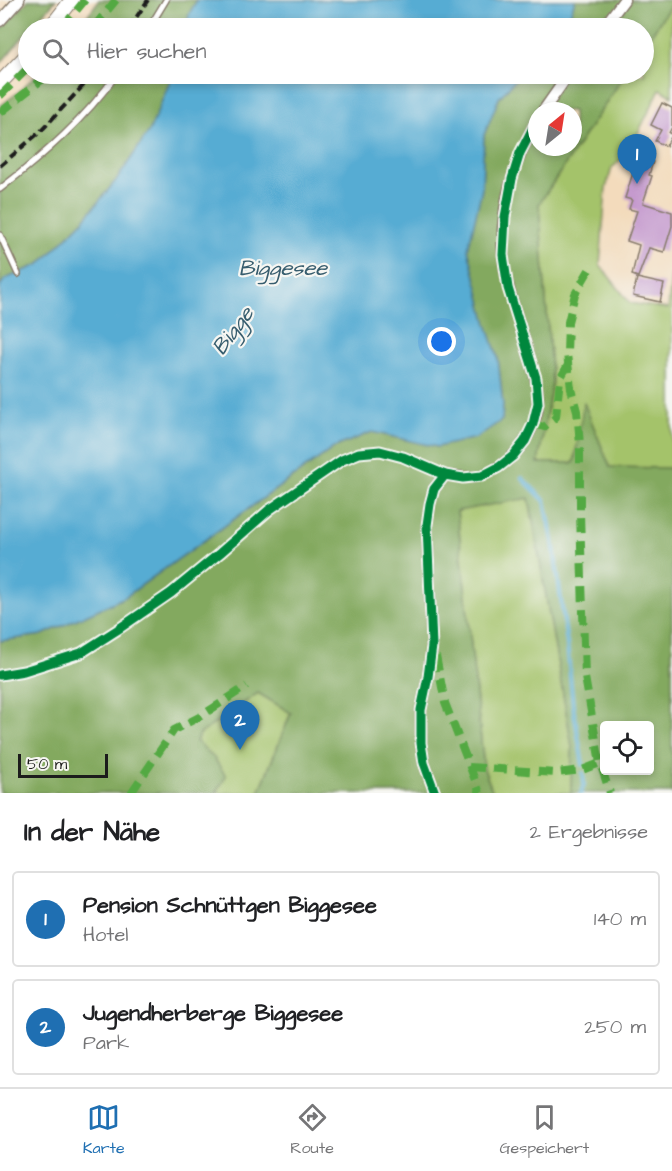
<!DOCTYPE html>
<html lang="de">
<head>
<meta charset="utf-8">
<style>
  body { margin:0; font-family:"Architects Daughter",sans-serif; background:#f6f6f6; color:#202124 }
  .controls { position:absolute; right:18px; bottom:18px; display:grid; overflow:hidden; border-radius:6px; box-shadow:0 3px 9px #0003 }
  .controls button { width:54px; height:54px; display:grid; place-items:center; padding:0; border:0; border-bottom:2px solid #e0e0e0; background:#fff; color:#202124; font:30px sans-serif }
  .compass { position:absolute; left:528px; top:102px; width:54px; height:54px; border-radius:50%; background:#fff; box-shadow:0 3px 9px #0003; rotate:30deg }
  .scale { position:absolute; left:18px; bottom:15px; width:90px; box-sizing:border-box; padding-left:6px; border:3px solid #1c1c1c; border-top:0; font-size:16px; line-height:21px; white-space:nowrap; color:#1c1c1c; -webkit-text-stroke:4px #f6f6f2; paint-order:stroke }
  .you { position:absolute; left:442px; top:342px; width:21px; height:21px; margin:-15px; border:4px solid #fff; border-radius:50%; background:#1a73e8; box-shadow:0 0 0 9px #1a73e833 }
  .badge { display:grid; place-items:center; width:39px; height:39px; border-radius:50%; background:#1f6fb2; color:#fff; font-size:20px; font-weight:700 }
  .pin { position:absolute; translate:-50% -50px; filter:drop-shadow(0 2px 3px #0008) }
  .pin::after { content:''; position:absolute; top:32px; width:21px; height:18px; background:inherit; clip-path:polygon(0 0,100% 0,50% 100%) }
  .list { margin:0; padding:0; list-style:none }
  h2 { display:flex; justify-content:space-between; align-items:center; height:78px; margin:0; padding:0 24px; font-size:26px }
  h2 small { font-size:20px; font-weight:400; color:#757577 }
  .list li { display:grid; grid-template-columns:39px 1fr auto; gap:18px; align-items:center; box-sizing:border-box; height:96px; margin:0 12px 12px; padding:0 12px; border:2px solid #e0e0e0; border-radius:6px }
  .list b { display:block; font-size:22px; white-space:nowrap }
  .list p { margin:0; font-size:20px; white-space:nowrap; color:#757577 }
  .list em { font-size:20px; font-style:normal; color:#757577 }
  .icon { flex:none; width:33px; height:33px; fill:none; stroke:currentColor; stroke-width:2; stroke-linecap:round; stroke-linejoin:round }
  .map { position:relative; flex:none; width:672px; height:793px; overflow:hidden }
  .search { position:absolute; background:#fff; box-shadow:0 3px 9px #0003; left:18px; right:18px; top:18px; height:66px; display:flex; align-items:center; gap:15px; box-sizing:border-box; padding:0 21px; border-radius:33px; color:#757577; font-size:22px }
  .sheet { height:294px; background:#fff }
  nav { display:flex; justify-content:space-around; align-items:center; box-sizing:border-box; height:84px; border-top:2px solid #e0e0e0; background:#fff; font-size:16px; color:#757577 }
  nav a { display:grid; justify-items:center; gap:3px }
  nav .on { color:#1f6fb2 }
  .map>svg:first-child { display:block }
  .green { fill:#a4c36b; stroke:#607044; stroke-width:1.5 }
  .forest { fill:#83a95f; stroke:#50623e; stroke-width:1.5; fill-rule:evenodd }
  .water { fill:#57acd3; stroke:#3a6478; stroke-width:1.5 }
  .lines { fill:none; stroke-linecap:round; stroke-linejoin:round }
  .stream { stroke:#57acd3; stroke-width:4 }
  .building { fill:#c59ace }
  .service-casing { stroke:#887c6c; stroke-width:8 }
  .minor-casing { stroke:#887c6c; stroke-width:13 }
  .secondary-casing { stroke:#887c6c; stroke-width:16 }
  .service { stroke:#fff; stroke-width:5 }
  .minor { stroke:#fff; stroke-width:10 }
  .secondary { stroke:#fff; stroke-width:14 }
  .rail { stroke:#1c1c1c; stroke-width:4; stroke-dasharray:9 4.5; stroke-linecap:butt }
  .quiet { stroke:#52a943; stroke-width:8; stroke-dasharray:15 8; stroke-linecap:butt }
  .cycleway-casing { stroke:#f6f6f2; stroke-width:13 }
  .cycleway { stroke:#00873e; stroke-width:9 }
  .labels { text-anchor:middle; stroke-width:4.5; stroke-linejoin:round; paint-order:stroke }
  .water-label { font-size:22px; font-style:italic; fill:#375d6e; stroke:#f6f6f2 }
</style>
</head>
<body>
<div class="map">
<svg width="672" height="793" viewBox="0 0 672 793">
  <rect width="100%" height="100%" fill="#f6f6f2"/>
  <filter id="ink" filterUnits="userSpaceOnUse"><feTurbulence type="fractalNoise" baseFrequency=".0167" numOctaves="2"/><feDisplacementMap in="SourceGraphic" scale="12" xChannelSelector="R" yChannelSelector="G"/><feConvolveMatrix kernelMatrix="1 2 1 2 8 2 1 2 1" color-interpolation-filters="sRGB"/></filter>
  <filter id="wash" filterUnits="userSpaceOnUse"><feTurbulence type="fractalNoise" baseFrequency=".008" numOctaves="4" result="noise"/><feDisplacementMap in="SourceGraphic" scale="24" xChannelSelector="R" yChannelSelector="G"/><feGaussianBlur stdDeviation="1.35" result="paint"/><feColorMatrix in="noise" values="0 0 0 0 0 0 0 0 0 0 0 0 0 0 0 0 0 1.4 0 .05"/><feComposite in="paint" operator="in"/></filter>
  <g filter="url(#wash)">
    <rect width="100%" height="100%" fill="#f3dbbc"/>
    <g class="green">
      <polygon points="672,3 672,96 660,89 628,153 612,168 606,188 600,265 630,303 668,309 672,268 672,503 670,469 610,467 584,404 574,463 538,463 552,383 539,204 625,74 644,74 644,46"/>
      <polygon points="529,498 572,746 571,793 493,793 484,769 457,511"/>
      <polygon points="258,693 291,712 259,793 216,793 219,791 196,741 200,734"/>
    </g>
    <g class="forest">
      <polygon points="28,0 56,0 31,28 28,28 28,31 0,64 0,31"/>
      <polygon points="99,0 197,0 189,14 186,28 78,28"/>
      <polygon points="575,0 672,0 672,3 644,46 644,28 561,28 568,21"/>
      <polygon points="37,74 173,74 150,130 118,178 82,222 40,264 5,279 0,286 0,106 17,93"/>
      <path d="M520 74H625L539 204 552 383 538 463H574L584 403 610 467 670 468 672 503V793H571L572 746 529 498 457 511 484 769 493 793H259L291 713 258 693 200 734 196 741 214 758 226 776 216 793H0V641L42 635 125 597 335 447 372 432 437 447 502 420 503 405 498 358 487 325 468 249 482 189 484 135 499 98ZM537 111H573V147H537ZM604 726H650V770H604Z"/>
    </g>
    <g class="water">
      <polygon points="197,0 575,0 568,21 561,28 186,28 189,14"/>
      <polygon points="173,74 520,74 499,98 484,135 482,189 468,249 487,324 498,358 503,405 502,420 476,438 437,447 372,432 335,447 125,597 42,635 0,641 0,286 5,279 40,264 82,222 118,178 150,130"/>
    </g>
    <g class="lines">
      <g class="stream">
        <polyline points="522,478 545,501 553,541 567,644 573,706 583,765"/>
        <polyline points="581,793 584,784 583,773"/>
      </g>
    </g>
    <g id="blocks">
      <g class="building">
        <polygon points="662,103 672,108 672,127 669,133 672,135 666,146 655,141 661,130 651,125"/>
        <polygon points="638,157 653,162 649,175 652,176 643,203 672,212 672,226 664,252 649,248 638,277 632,275 639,245 627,241 637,211 629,209 632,200 625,198"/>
        <polygon points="637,278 664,284 660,302 633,296"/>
      </g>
    </g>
  </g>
  <g filter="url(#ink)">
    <use href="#blocks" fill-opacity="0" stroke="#887c6c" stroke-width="1.5"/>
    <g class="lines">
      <g class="service-casing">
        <g id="service">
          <polyline points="149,28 166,0"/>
          <path d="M0 189C44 155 85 119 117 74"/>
          <polyline points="0,235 18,274"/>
        </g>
      </g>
      <g class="minor-casing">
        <g id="minor">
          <polyline points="0,21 19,0"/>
          <polyline points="603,28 624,0"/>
          <polyline points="543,111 569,74"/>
          <path d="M435 793 424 763 421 743V710L428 677 432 646 427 525 430 504 434 489 445 475C473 480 485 478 508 460 524 447 538 422 538 401 538 384 533 368 528 352 519 321 506 288 503 255 500 208 514 161 537 120"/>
        </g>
      </g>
      <g class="secondary-casing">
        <g id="secondary">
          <polyline points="50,28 72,0"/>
          <polyline points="0,83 28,54"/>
        </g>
      </g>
      <use href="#service" class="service"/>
      <use href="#minor" class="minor"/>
      <use href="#secondary" class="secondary"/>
      <g class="rail">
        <polyline points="129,28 148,0"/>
        <polyline points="0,166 41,131 94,74"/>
      </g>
      <g class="quiet">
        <polyline points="62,28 85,0"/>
        <polyline points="93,28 116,0"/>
        <polyline points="0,96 28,68"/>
        <polyline points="0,113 49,74"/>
        <polyline points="589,270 575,294 568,322 567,354 571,389 577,411 580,444 580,513 585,677 600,763 610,793"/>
        <polyline points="533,424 544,427 556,417 560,379 568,365"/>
        <polyline points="436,656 445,703 480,793"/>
        <polyline points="469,767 557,773 582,770 600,763"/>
        <polyline points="131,793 174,730 201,716 247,686"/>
      </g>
      <g class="cycleway-casing">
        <g id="cycleway">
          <polyline points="0,675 24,671 81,653 117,630 171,593 220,553 269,510 342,460 359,453 380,451 403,457 445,475 463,478 482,476 499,467 513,456 525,441 533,424 538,403 536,378 508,288 503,255 505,217 512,179 520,153 537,120"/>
          <polyline points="435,793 424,763 421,743 421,710 428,677 432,646 427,525 430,504 434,489 445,475"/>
        </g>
      </g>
      <use href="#cycleway" class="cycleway"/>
    </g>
  </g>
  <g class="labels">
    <g class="water-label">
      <text x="283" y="275">Biggesee</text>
      <text transform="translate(232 330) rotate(-53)" y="8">Bigge</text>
    </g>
  </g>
</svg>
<div class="controls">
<button><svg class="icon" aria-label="locate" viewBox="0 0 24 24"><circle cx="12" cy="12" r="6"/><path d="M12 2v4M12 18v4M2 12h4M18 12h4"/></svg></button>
</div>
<svg class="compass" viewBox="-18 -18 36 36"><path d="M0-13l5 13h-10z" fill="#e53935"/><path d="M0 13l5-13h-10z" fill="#757577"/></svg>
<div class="scale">50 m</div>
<div class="you"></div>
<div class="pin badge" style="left:637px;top:184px">1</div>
<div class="pin badge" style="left:240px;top:750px">2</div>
<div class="search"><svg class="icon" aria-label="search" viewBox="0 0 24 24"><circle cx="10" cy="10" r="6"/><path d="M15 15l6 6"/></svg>Hier suchen</div>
</div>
<section class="sheet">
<h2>In der Nähe<small>2 Ergebnisse</small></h2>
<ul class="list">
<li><span class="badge">1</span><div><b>Pension Schnüttgen Biggesee</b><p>Hotel</p></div><em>140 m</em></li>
<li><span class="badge">2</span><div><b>Jugendherberge Biggesee</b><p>Park</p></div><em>250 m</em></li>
</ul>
</section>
<nav>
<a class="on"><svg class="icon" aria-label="map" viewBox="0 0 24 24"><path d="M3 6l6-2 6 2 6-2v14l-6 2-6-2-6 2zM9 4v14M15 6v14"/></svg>Karte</a>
<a><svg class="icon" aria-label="directions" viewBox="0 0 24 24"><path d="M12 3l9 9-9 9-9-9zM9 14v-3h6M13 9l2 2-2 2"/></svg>Route</a>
<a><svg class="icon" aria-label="saved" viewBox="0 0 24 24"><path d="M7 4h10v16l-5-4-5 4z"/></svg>Gespeichert</a>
</nav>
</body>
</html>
